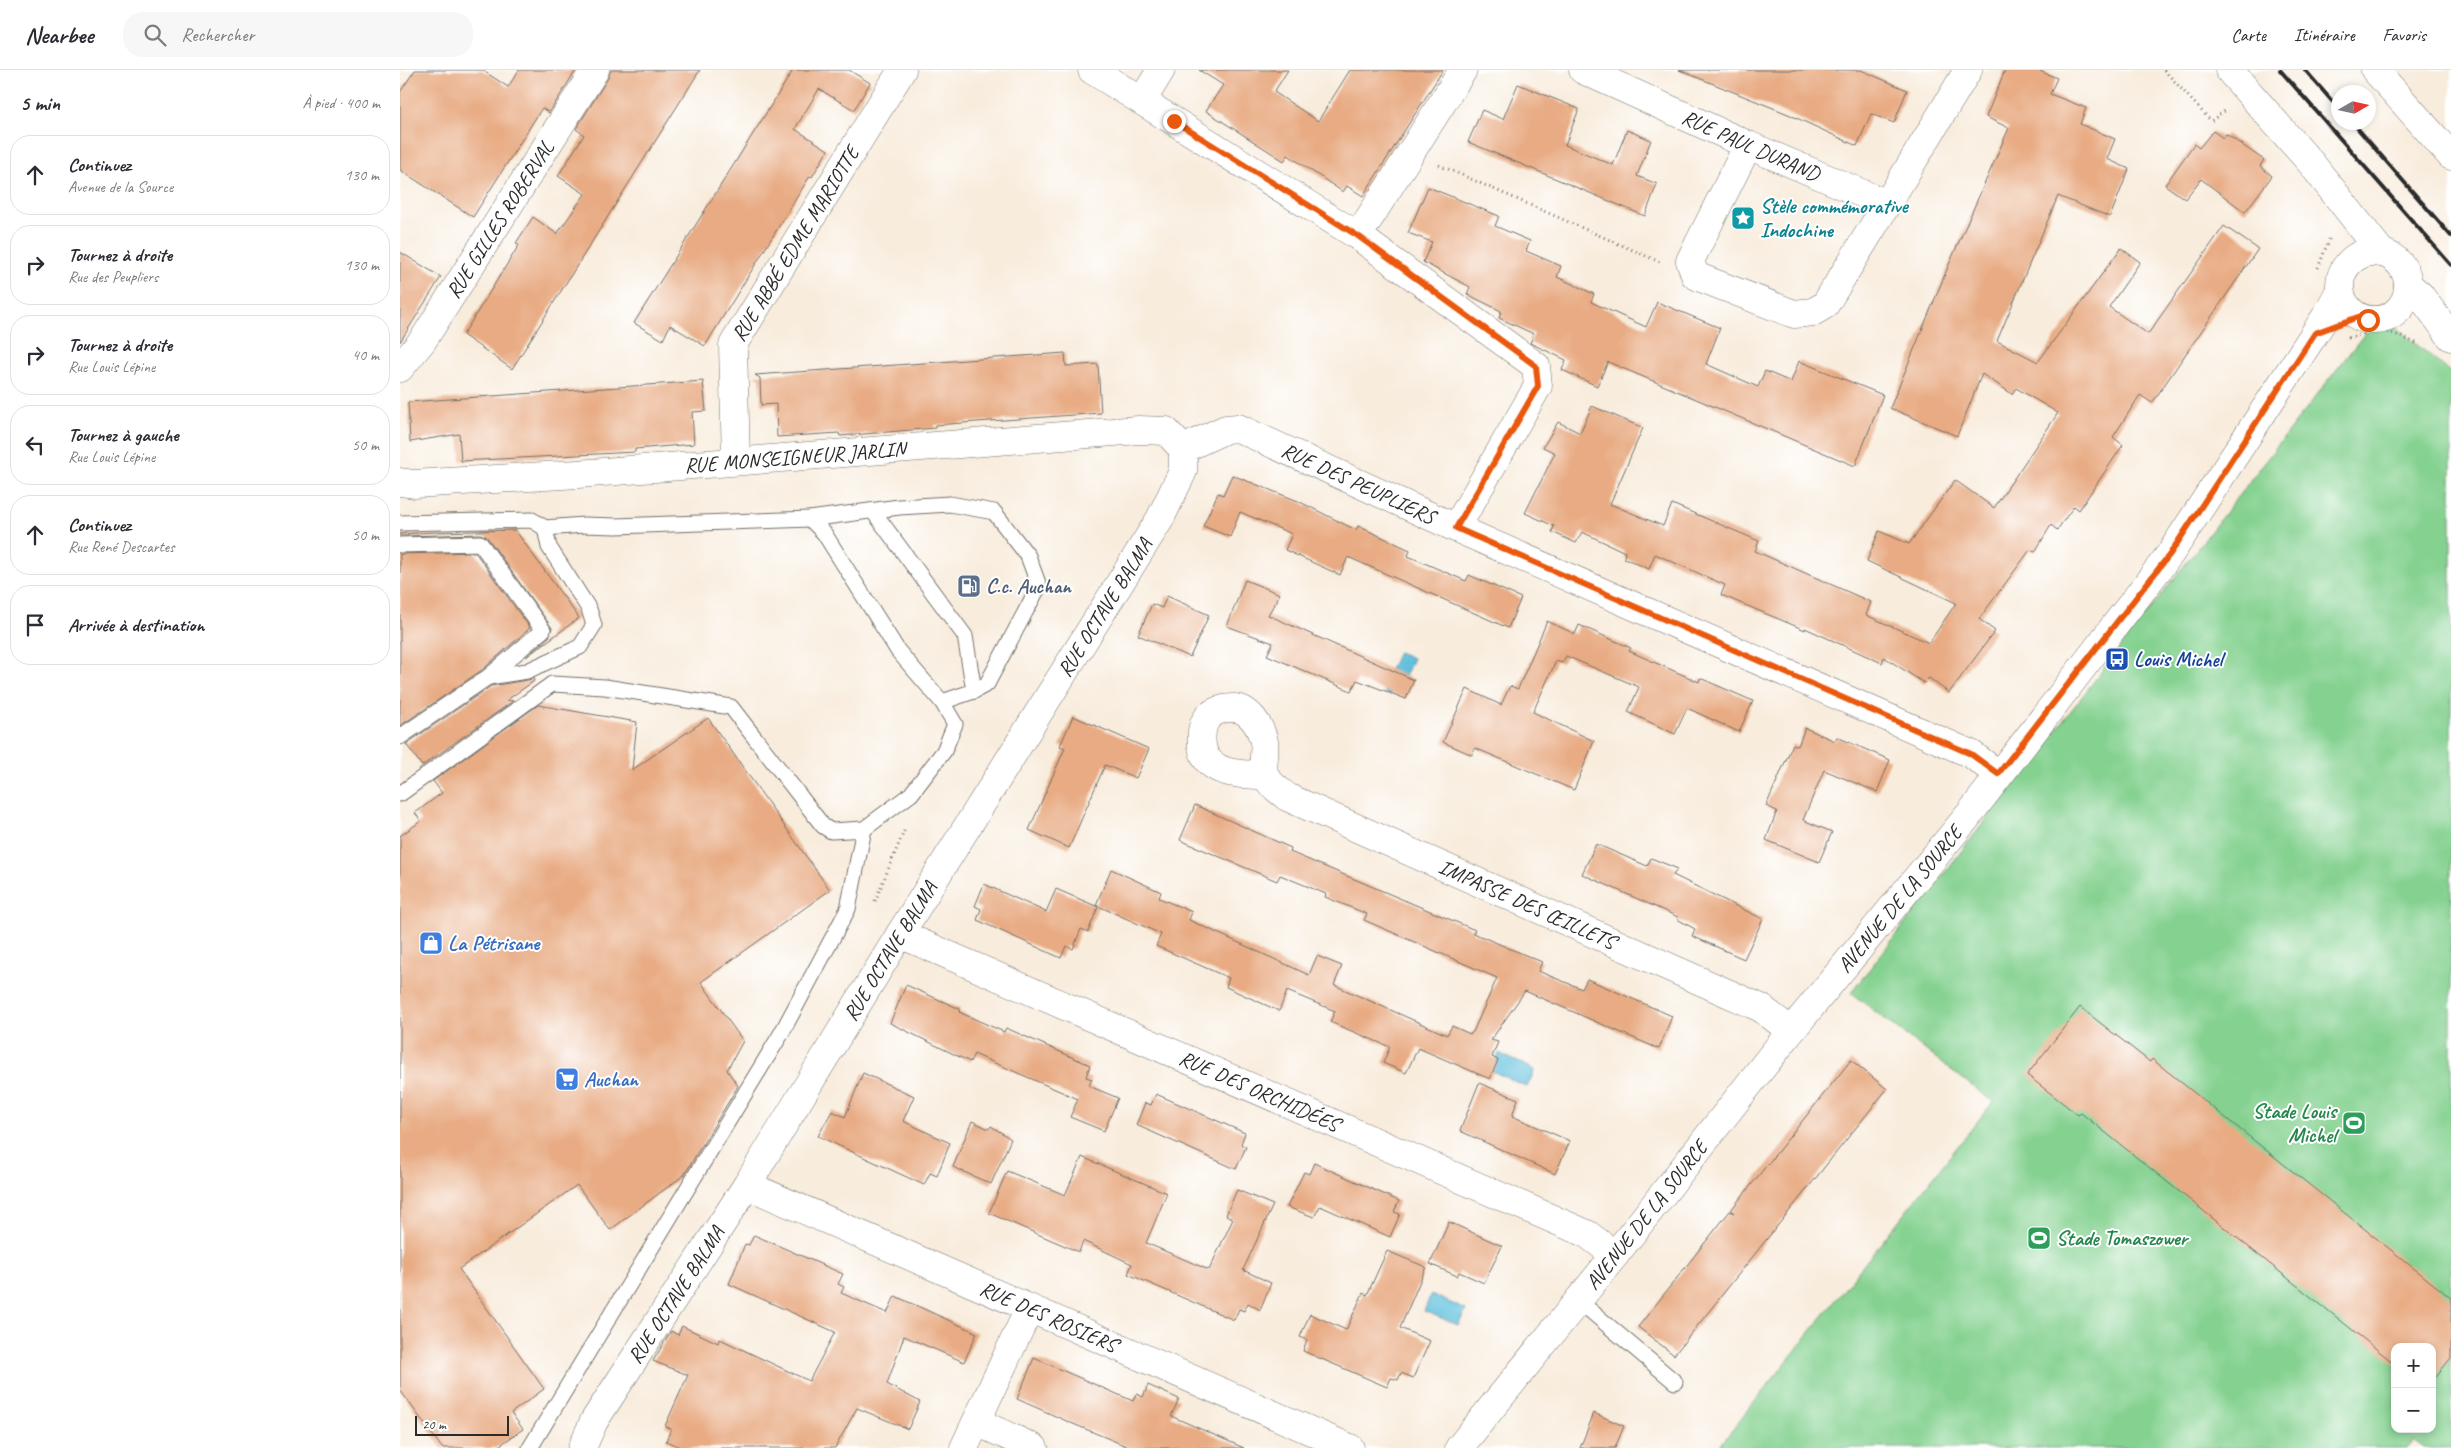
<!DOCTYPE html>
<html lang="fr">
<head>
<meta charset="utf-8">
<style>
  body { margin:0; font-family:Caveat,sans-serif; background:#f7f7f7; color:#2b2b33 }
  .controls { position:absolute; right:15px; bottom:15px; display:grid; overflow:hidden; border-radius:10px; box-shadow:0 2px 8px #0003 }
  .controls button { width:45px; height:45px; display:grid; place-items:center; padding:0; border:0; border-bottom:1px solid #e1e1e2; background:#fff; color:#2b2b33; font:25px sans-serif }
  .compass { position:absolute; left:1931px; top:15px; width:45px; height:45px; border-radius:50%; background:#fff; box-shadow:0 2px 8px #0003; rotate:81deg }
  .scale { position:absolute; left:15px; bottom:12px; width:94px; box-sizing:border-box; padding-left:5px; border:2px solid #2b2b2b; border-top:0; font-size:14px; line-height:18px; white-space:nowrap; color:#2b2b2b; -webkit-text-stroke:4px #fff; paint-order:stroke }
  .stop { position:absolute; width:15px; height:15px; margin:-11px; border:4px solid #ea580c; border-radius:50%; background:#fff }
  .stop.end { background:#ea580c; border-color:#fff; box-shadow:0 1px 5px #0008 }
  .list { margin:0; padding:0; list-style:none }
  h2 { display:flex; justify-content:space-between; align-items:center; height:65px; margin:0; padding:0 20px; font-size:21px }
  h2 small { font-size:16px; font-weight:400; color:#7c7c81 }
  .list li { display:grid; grid-template-columns:32px 1fr auto; gap:15px; align-items:center; box-sizing:border-box; height:80px; margin:0 10px 10px; padding:0 10px; border:1px solid #e1e1e2; border-radius:20px }
  .list b { display:block; font-size:19px; white-space:nowrap }
  .list p { margin:0; font-size:16px; white-space:nowrap; color:#7c7c81 }
  .list em { font-size:16px; font-style:normal; color:#7c7c81 }
  .icon { flex:none; width:28px; height:28px; fill:none; stroke:currentColor; stroke-width:2; stroke-linecap:round; stroke-linejoin:round }
  .map { position:relative; flex:none; width:2051px; height:1378px; overflow:hidden }
  header { display:flex; align-items:center; gap:30px; box-sizing:border-box; height:70px; padding:0 25px; background:#fff; border-bottom:1px solid #e1e1e2 }
  header strong { font-size:24px }
  nav { display:flex; gap:28px; margin-inline-start:auto; font-size:18px }
  .search { width:350px; height:45px; background:#f7f7f7; display:flex; align-items:center; gap:12px; box-sizing:border-box; padding:0 18px; border-radius:20px; color:#7c7c81; font-size:19px }
  main { display:flex }
  aside { flex:1; background:#fff }
  .map>svg:first-child { display:block }
  .green { fill:#84d190; stroke:#587e5e; fill-rule:evenodd }
  .water { fill:#5fc0dd; stroke:#457684 }
  .building { fill:#e8ab83 }
  .lines { fill:none; stroke-linecap:round; stroke-linejoin:round }
  .lane-casing { stroke:#736f69; stroke-width:17 }
  .street-casing { stroke:#736f69; stroke-width:29 }
  .path { stroke:#736f69; stroke-width:3; stroke-dasharray:1 4; stroke-linecap:butt }
  .lane { stroke:#fff; stroke-width:15 }
  .street { stroke:#fff; stroke-width:28 }
  .rail { stroke:#2b2b2b; stroke-width:4 }
  .route { stroke:#ea580c; stroke-width:6 }
  .labels { text-anchor:middle; stroke-width:4; stroke-linejoin:round; paint-order:stroke }
  .street-label { font-size:21px; fill:#2b2b2b; stroke:#fff }
  .culture-label { font-size:21px; font-weight:bold; fill:#0d838f; stroke:#fff; text-anchor:start }
  .service-label { font-size:21px; font-weight:bold; fill:#4e5e75; stroke:#fff; text-anchor:start }
  .transit-label { font-size:21px; font-weight:bold; fill:#164399; stroke:#fff; text-anchor:start }
  .shop-label { font-size:21px; font-weight:bold; fill:#366cbe; stroke:#fff; text-anchor:start }
  .leisure-label { font-size:21px; font-weight:bold; fill:#27864d; stroke:#fff; text-anchor:end }
</style>
</head>
<body>
<header>
<strong>Nearbee</strong>
<div class="search"><svg class="icon" aria-label="search" viewBox="0 0 24 24"><circle cx="10" cy="10" r="6"/><path d="M15 15l6 6"/></svg>Rechercher</div>
<nav><a>Carte</a><a>Itinéraire</a><a>Favoris</a></nav>
</header>
<main>
<aside>
<h2>5 min<small>À pied · 400 m</small></h2>
<ul class="list">
<li><svg class="icon" aria-label="ahead" viewBox="0 0 24 24"><path d="M12 20V5M6 11l6-6 6 6"/></svg><div><b>Continuez</b><p>Avenue de la Source</p></div><em>130 m</em></li>
<li><svg class="icon" aria-label="right" viewBox="0 0 24 24"><path d="M7 20v-9h11M14 6l5 5-5 5"/></svg><div><b>Tournez à droite</b><p>Rue des Peupliers</p></div><em>130 m</em></li>
<li><svg class="icon" aria-label="right" viewBox="0 0 24 24"><path d="M7 20v-9h11M14 6l5 5-5 5"/></svg><div><b>Tournez à droite</b><p>Rue Louis Lépine</p></div><em>40 m</em></li>
<li><svg class="icon" aria-label="left" viewBox="0 0 24 24"><path d="M17 20v-9H6M10 6l-5 5 5 5"/></svg><div><b>Tournez à gauche</b><p>Rue Louis Lépine</p></div><em>50 m</em></li>
<li><svg class="icon" aria-label="ahead" viewBox="0 0 24 24"><path d="M12 20V5M6 11l6-6 6 6"/></svg><div><b>Continuez</b><p>Rue René Descartes</p></div><em>50 m</em></li>
<li><svg class="icon" aria-label="arrive" viewBox="0 0 24 24"><path d="M6 21V4h12l-3 4 3 4H6"/></svg><div><b>Arrivée à destination</b></div></li>
</ul>
</aside>
<div class="map">
<svg width="2051" height="1378" viewBox="0 0 2051 1378">
  <rect width="100%" height="100%" fill="#fff"/>
  <filter id="ink" filterUnits="userSpaceOnUse"><feTurbulence type="fractalNoise" baseFrequency=".02" numOctaves="2"/><feDisplacementMap in="SourceGraphic" scale="10" xChannelSelector="R" yChannelSelector="G"/><feConvolveMatrix kernelMatrix="1 2 1 2 8 2 1 2 1" color-interpolation-filters="sRGB"/></filter>
  <filter id="wash" filterUnits="userSpaceOnUse"><feTurbulence type="fractalNoise" baseFrequency=".0096" numOctaves="4" result="noise"/><feDisplacementMap in="SourceGraphic" scale="20" xChannelSelector="R" yChannelSelector="G"/><feGaussianBlur stdDeviation="1.12" result="paint"/><feColorMatrix in="noise" values="0 0 0 0 0 0 0 0 0 0 0 0 0 0 0 0 0 1.4 0 .05"/><feComposite in="paint" operator="in"/></filter>
  <g filter="url(#wash)">
    <rect width="100%" height="100%" fill="#f8ecdc"/>
    <path class="green" d="M1980 244 2051 303V1378H2024L2013 1370 2006 1378H1318L1593 1032 1451 923ZM1995 1277H2032V1359H1995Z"/>
    <g class="water">
      <polygon points="998,582 1013,588 999,621 995,620 990,625 985,623 985,616 983,615"/>
      <polygon points="1099,983 1135,1000 1127,1017 1092,1001"/>
      <polygon points="1031,1224 1066,1240 1058,1255 1024,1241"/>
    </g>
    <g id="blocks">
      <g class="building">
        <polygon points="15,0 82,0 108,17 119,0 176,0 149,43 142,38 73,147 0,100 0,22"/>
        <polygon points="211,0 300,0 112,299 63,265 119,175 116,173 133,147 157,164 185,124 158,106 184,65 176,59 208,8"/>
        <polygon points="389,0 449,0 470,13 454,40 419,19 395,59 428,80 412,107 410,106 305,276 270,255 263,270 234,253 392,2"/>
        <polygon points="799,0 888,0 874,22 918,51 950,0 1043,0 963,126 947,116 943,122 888,85 884,91 806,41 823,15"/>
        <polygon points="1279,0 1461,0 1507,20 1494,53 1471,44 1457,76 1388,44"/>
        <polygon points="1605,0 1637,0 1657,8 1650,24 1686,38 1680,54 1715,69 1707,89 1729,99 1710,147 1658,126 1597,271 1638,292 1721,178 1740,192 1709,237 1748,264 1824,156 1858,179 1752,333 1740,325 1713,367 1723,375 1679,440 1674,436 1657,460 1651,455 1635,482 1630,480 1579,549 1595,561 1549,623 1529,608 1524,613 1484,587 1482,593 1405,558 1405,560 1321,525 1325,515 1255,484 1249,499 1224,488 1225,482 1182,462 1176,473 1152,462 1154,456 1125,443 1155,383 1143,377 1158,352 1180,363 1192,336 1243,358 1210,434 1263,456 1272,434 1359,471 1355,481 1471,532 1466,545 1529,573 1556,533 1467,491 1479,461 1509,474 1555,410 1594,438 1658,343 1616,318 1612,324 1582,304 1557,366 1490,338 1550,192 1609,58 1586,47"/>
        <polygon points="1118,14 1179,39 1165,75 1213,95 1227,60 1251,70 1237,106 1257,114 1245,146 1068,72 1082,40 1103,49"/>
        <polygon points="1813,61 1823,68 1826,64 1864,90 1860,96 1872,106 1845,142 1801,109 1785,129 1765,115 1794,74 1799,78"/>
        <polygon points="1028,117 1099,146 1095,156 1130,171 1126,181 1161,196 1157,207 1194,224 1191,232 1246,257 1257,232 1320,258 1306,294 1358,317 1365,301 1391,312 1399,291 1483,325 1455,396 1208,292 1197,316 1162,300 1166,290 1130,273 1134,264 1099,248 1101,241 1067,224 1070,217 1023,192 1032,172 1008,163"/>
        <polygon points="0,182 41,207 0,272"/>
        <polygon points="665,283 666,296 698,294 701,343 535,355 535,358 440,366 439,363 377,367 376,334 361,335 360,308 355,305"/>
        <polygon points="303,311 306,341 292,342 294,374 235,379 235,382 61,391 59,364 10,372 8,332"/>
        <polygon points="832,405 898,431 956,460 958,456 1010,480 1008,486 1066,511 1069,505 1121,528 1108,558 948,487 940,505 885,480 892,464 840,442 830,467 803,456 818,423 823,425"/>
        <polygon points="115,460 179,548 126,587 149,567 152,558 87,467 80,464 0,466 0,464 38,462"/>
        <polygon points="75,482 130,558 82,600 0,656 0,484"/>
        <polygon points="845,510 880,524 868,545 1014,610 1006,629 957,610 951,621 867,585 873,573 827,556"/>
        <polygon points="767,526 809,545 790,587 738,565 752,534 762,538"/>
        <polygon points="1147,551 1175,564 1179,555 1231,578 1229,581 1299,612 1300,608 1353,631 1339,662 1287,638 1275,664 1228,642 1239,617 1166,586 1162,593 1156,591 1133,642 1194,671 1174,720 1075,678 1072,685 1043,672 1067,619 1101,635 1110,616 1118,619"/>
        <polygon points="133,609 134,611 107,630 113,631 22,696 6,674 91,616"/>
        <polygon points="138,635 237,652 232,700 308,648 430,820 301,912 343,971 327,1000 338,1016 284,1105 210,1160 177,1115 59,1199 144,1319 111,1343 123,1359 96,1378 42,1378 0,1320 0,766 21,751 15,743 42,723 33,711"/>
        <polygon points="673,646 749,679 736,708 705,695 669,778 629,760 665,678 660,676"/>
        <polygon points="1405,658 1435,671 1437,667 1490,690 1477,722 1424,700 1403,750 1432,762 1419,792 1366,770 1377,741 1366,736 1393,674 1398,676"/>
        <polygon points="795,735 891,778 890,782 1075,860 1073,863 1142,892 1138,901 1182,919 1187,909 1272,946 1259,979 1125,921 1091,970 1098,972 1092,987 1098,990 1090,1009 1018,978 1006,1003 983,993 990,977 930,952 935,941 887,921 879,941 826,917 829,908 756,876 761,864 696,835 711,799 761,822 759,828 792,842 789,850 909,905 917,886 942,896 934,915 1047,965 1052,956 1070,964 1073,962 1097,908 964,850 967,844 925,827 926,824 880,805 877,811 780,770"/>
        <polygon points="1196,774 1247,796 1251,788 1278,799 1273,805 1363,849 1344,889 1292,866 1295,859 1277,849 1278,847 1182,804"/>
        <polygon points="584,814 646,842 656,819 698,837 688,862 681,859 673,879 666,876 661,888 577,850 581,839 575,836"/>
        <polygon points="506,915 560,939 559,942 604,962 606,958 690,995 686,1007 692,1009 689,1016 718,1028 704,1061 670,1047 678,1029 574,984 570,992 490,953"/>
        <polygon points="1680,937 1750,992 1752,989 2051,1228 2051,1288 2032,1311 2032,1277 1995,1277 1995,1294 1681,1043 1678,1045 1627,1005"/>
        <polygon points="1451,990 1487,1019 1274,1285 1238,1257 1330,1141 1334,1143 1331,1140"/>
        <polygon points="463,1003 514,1026 503,1051 550,1073 537,1106 530,1103 524,1115 418,1066 432,1041 445,1047"/>
        <polygon points="1079,1013 1118,1029 1112,1046 1170,1071 1155,1104 1060,1061"/>
        <polygon points="756,1024 845,1063 841,1074 846,1077 836,1099 736,1055 745,1033 751,1035"/>
        <polygon points="572,1051 589,1059 591,1056 611,1069 591,1114 553,1097"/>
        <polygon points="682,1087 767,1123 746,1173 809,1200 833,1149 826,1145 837,1120 873,1135 843,1200 871,1213 860,1240 848,1233 844,1241 839,1239 834,1250 728,1204 732,1194 683,1171 679,1182 589,1143 607,1101 665,1125"/>
        <polygon points="914,1093 999,1131 994,1142 1000,1144 990,1167 920,1136 914,1147 887,1137 904,1102 909,1104"/>
        <polygon points="1049,1152 1102,1176 1084,1213 1059,1202 1057,1206 1030,1194"/>
        <polygon points="354,1165 443,1204 438,1214 444,1217 441,1223 487,1243 495,1226 577,1263 564,1292 504,1266 487,1314 520,1332 508,1359 457,1338 435,1378 282,1378 266,1371 271,1359 265,1356 288,1305 253,1291 271,1261 278,1265 282,1256 318,1273 320,1269 409,1311 435,1262 329,1214 345,1174 349,1175"/>
        <polygon points="987,1181 1026,1197 1000,1258 1030,1271 1013,1308 1001,1303 998,1310 991,1308 987,1317 903,1281 907,1270 900,1267 910,1244 946,1260 963,1223 967,1225"/>
        <polygon points="634,1288 733,1331 736,1324 743,1327 748,1315 779,1329 771,1346 844,1378 731,1378 671,1353 617,1329"/>
        <polygon points="1194,1343 1224,1356 1215,1378 1180,1378"/>
      </g>
    </g>
  </g>
  <g filter="url(#ink)">
    <use href="#blocks" fill-opacity="0" stroke="#736f69" stroke-width="1"/>
    <g class="lines">
      <g class="lane-casing">
        <g id="lane">
          <polyline points="473,441 565,566 574,621"/>
          <polyline points="410,449 499,437 550,434 594,442 628,486 639,516 587,614 574,621 542,632"/>
          <polyline points="0,453 132,450 145,458 184,455 216,456 410,449 424,463 498,581 542,632 555,654 544,681 511,724 464,759 431,761 423,756 331,637 205,617 152,614 0,724"/>
          <polyline points="0,475 80,473 143,560 88,607 0,667"/>
          <polyline points="89,607 127,601 180,577 194,555 189,539 149,477 145,458"/>
          <polyline points="1179,1231 1275,1312"/>
          <polyline points="130,1378 381,964 448,839 464,759"/>
        </g>
      </g>
      <g class="street-casing">
        <g id="street">
          <polyline points="692,0 958,166 1136,296 1138,316 1056,458"/>
          <path id="s1" d="M1183 0 1348 75 1487 134 1568 0"/>
          <polyline points="1829,0 1911,93 1982,183"/>
          <polyline points="1975,0 2051,86"/>
          <polyline points="742,31 761,0"/>
          <polyline points="1348,75 1290,191 1295,205 1301,208 1394,244 1413,242 1425,235 1487,134"/>
          <polyline points="958,166 1063,0"/>
          <circle cx="1974" cy="216" r="34"/>
          <polyline points="2008,215 2020,225 2051,267"/>
          <path id="s2" d="M0 298 23 270 195 0"/>
          <path id="s3" d="M783 379 826 359 838 358 1056 458 1571 684 1598 704"/>
          <path id="s4" d="M336 390 333 275 502 0"/>
          <path id="s5" d="M0 412 14 414 178 404 739 360 766 361 783 379"/>
          <path id="s6" d="M865 705C842 705 806 705 802 676 801 667 801 655 808 647 814 641 824 638 832 638 849 637 861 657 864 672 866 682 861 697 865 706 870 715 880 721 887 727L1361 938 1391 961"/>
          <path id="s7" d="M500 864 1187 1164 1215 1185"/>
          <path id="s8" d="M347 1115 950 1378"/>
          <polyline points="577,1352 634,1378"/>
          <path id="s9" d="M182 1378 194 1351 347 1115 500 864 760 449 783 401V379"/>
          <polyline points="564,1378 629,1239"/>
          <path id="s10" d="M1059 1378 1215 1185 1391 961 1568 746 1770 484 1926 246 1940 220"/>
        </g>
      </g>
      <g class="path">
        <polyline points="1764,0 1811,51 1826,40"/>
        <polyline points="1039,95 1262,193"/>
        <polyline points="1918,198 1930,167"/>
        <path d="M1948 268C1983 258 1984 259 2018 274"/>
        <polyline points="475,831 505,759"/>
      </g>
      <use href="#lane" class="lane"/>
      <use href="#street" class="street"/>
      <g class="rail">
        <polyline points="1880,0 2051,195"/>
        <polyline points="1905,0 1938,38"/>
        <polyline points="1952,52 2051,166"/>
      </g>
    </g>
  </g>
  <g class="lines" filter="url(#ink)">
    <polyline class="route" points="774,51 958,166 1136,296 1138,316 1056,458 1571,684 1598,704 1770,484 1915,263 1958,247 1968,250"/>
  </g>
  <defs>
    <g id="sight-square" transform="scale(1.25)"><rect x="-9" y="-9" width="18" height="18" rx="4" fill="#0f9aa8" stroke="#fff"/><path d="M0-6L1.8-2.2L6-1.7L2.9 1.2L3.7 5.4L0 3.3L-3.7 5.4L-2.9 1.2L-6-1.7L-1.8-2.2Z" fill="#fff"/></g>
    <g id="fuel-square" transform="scale(1.25)"><rect x="-9" y="-9" width="18" height="18" rx="4" fill="#5c6f8a" stroke="#fff"/><path d="M-5.5-6h7V0h2V4h1.3V-2.5L3-4.5l.8-.8L6-3V5H2.5V1h-1V6h-7ZM-4.2-4.7v3.2H.2V-4.7Z" fill="#fff"/></g>
    <g id="bus-square" transform="scale(1.25)"><rect x="-9" y="-9" width="18" height="18" rx="4" fill="#1a4fb4" stroke="#fff"/><path d="M-5-6H5V4H4V6H2V4H-2V6H-4V4H-5ZM-3.5-4V0h7V-4ZM-3.5 1.2v1.5H-2V1.2ZM2 1.2v1.5H3.5V1.2Z" fill="#fff"/></g>
    <g id="shop-square" transform="scale(1.25)"><rect x="-9" y="-9" width="18" height="18" rx="4" fill="#3f7fe0" stroke="#fff"/><path d="M-5-2.5h2.3a2.7 3.5 0 0 1 5.4 0H5L5.5 6h-11ZM-1.5-2.5h3a1.5 2.3 0 0 0-3 0Z" fill="#fff"/></g>
    <g id="supermarket-square" transform="scale(1.25)"><rect x="-9" y="-9" width="18" height="18" rx="4" fill="#3f7fe0" stroke="#fff"/><path d="M-6-5.5h2.5l.6 2H6L4.5 2H-2.5L-4.4-4H-6ZM-1.5 3.2a1.3 1.3 0 1 0 .1 0ZM3 3.2a1.3 1.3 0 1 0 .1 0Z" fill="#fff"/></g>
    <g id="stadium-square" transform="scale(1.25)"><rect x="-9" y="-9" width="18" height="18" rx="4" fill="#2e9e5b" stroke="#fff"/><path d="M0-5a6.5 5 0 1 0 0 10a6.5 5 0 1 0 0-10ZM-3.5-1.8h7v3.6h-7Z" fill="#fff"/></g>
  </defs>
  <g fill-rule="evenodd">
    <use href="#sight-square" x="1343" y="148"/>
    <use href="#fuel-square" x="569" y="516"/>
    <use href="#bus-square" x="1717" y="589"/>
    <use href="#shop-square" x="31" y="873"/>
    <use href="#supermarket-square" x="167" y="1009"/>
    <use href="#stadium-square" x="1954" y="1053"/>
    <use href="#stadium-square" x="1639" y="1168"/>
  </g>
  <g class="labels">
    <g class="street-label">
      <text dy="7" stroke="none"><textPath href="#s1" startOffset="184">RUE PAUL DURAND</textPath></text>
      <text dy="7" stroke="none"><textPath href="#s2" startOffset="179">RUE GILLES ROBERVAL</textPath></text>
      <text dy="7" stroke="none"><textPath href="#s4" startOffset="234">RUE ABBÉ EDME MARIOTTE</textPath></text>
      <text dy="7" stroke="none"><textPath href="#s5" startOffset="396">RUE MONSEIGNEUR JARLIN</textPath></text>
      <text dy="7" stroke="none"><textPath href="#s3" startOffset="192">RUE DES PEUPLIERS</textPath></text>
      <text dy="7" stroke="none"><textPath href="#s9" startOffset="990">RUE OCTAVE BALMA</textPath></text>
      <text dy="7" stroke="none"><textPath href="#s10" startOffset="704">AVENUE DE LA SOURCE</textPath></text>
      <text dy="7" stroke="none"><textPath href="#s6" startOffset="511">IMPASSE DES ŒILLETS</textPath></text>
      <text dy="7" stroke="none"><textPath href="#s9" startOffset="585">RUE OCTAVE BALMA</textPath></text>
      <text dy="7" stroke="none"><textPath href="#s7" startOffset="392">RUE DES ORCHIDÉES</textPath></text>
      <text dy="7" stroke="none"><textPath href="#s10" startOffset="299">AVENUE DE LA SOURCE</textPath></text>
      <text dy="7" stroke="none"><textPath href="#s9" startOffset="180">RUE OCTAVE BALMA</textPath></text>
      <text dy="7" stroke="none"><textPath href="#s8" startOffset="329">RUE DES ROSIERS</textPath></text>
    </g>
    <g class="culture-label">
      <text x="1360" y="143">Stèle commémorative<tspan x="1360" dy="24">Indochine</tspan></text>
    </g>
    <g class="service-label">
      <text x="586" y="523">C.c. Auchan</text>
    </g>
    <g class="transit-label">
      <text x="1734" y="596">Louis Michel</text>
    </g>
    <g class="shop-label">
      <text x="48" y="880">La Pétrisane</text>
      <text x="184" y="1016">Auchan</text>
    </g>
    <g class="leisure-label">
      <text x="1936" y="1048">Stade Louis<tspan x="1936" dy="24">Michel</tspan></text>
      <text x="1656" y="1175" text-anchor="start">Stade Tomaszower</text>
    </g>
  </g>
</svg>
<div class="controls">
<button>+</button>
<button>−</button>
</div>
<svg class="compass" viewBox="-18 -18 36 36"><path d="M0-13l5 13h-10z" fill="#e53935"/><path d="M0 13l5-13h-10z" fill="#7c7c81"/></svg>
<div class="scale">20 m</div>
<div class="stop" style="left:1968px;top:250px"></div>
<div class="stop end" style="left:774px;top:51px"></div>
</div>
</main>
</body>
</html>
